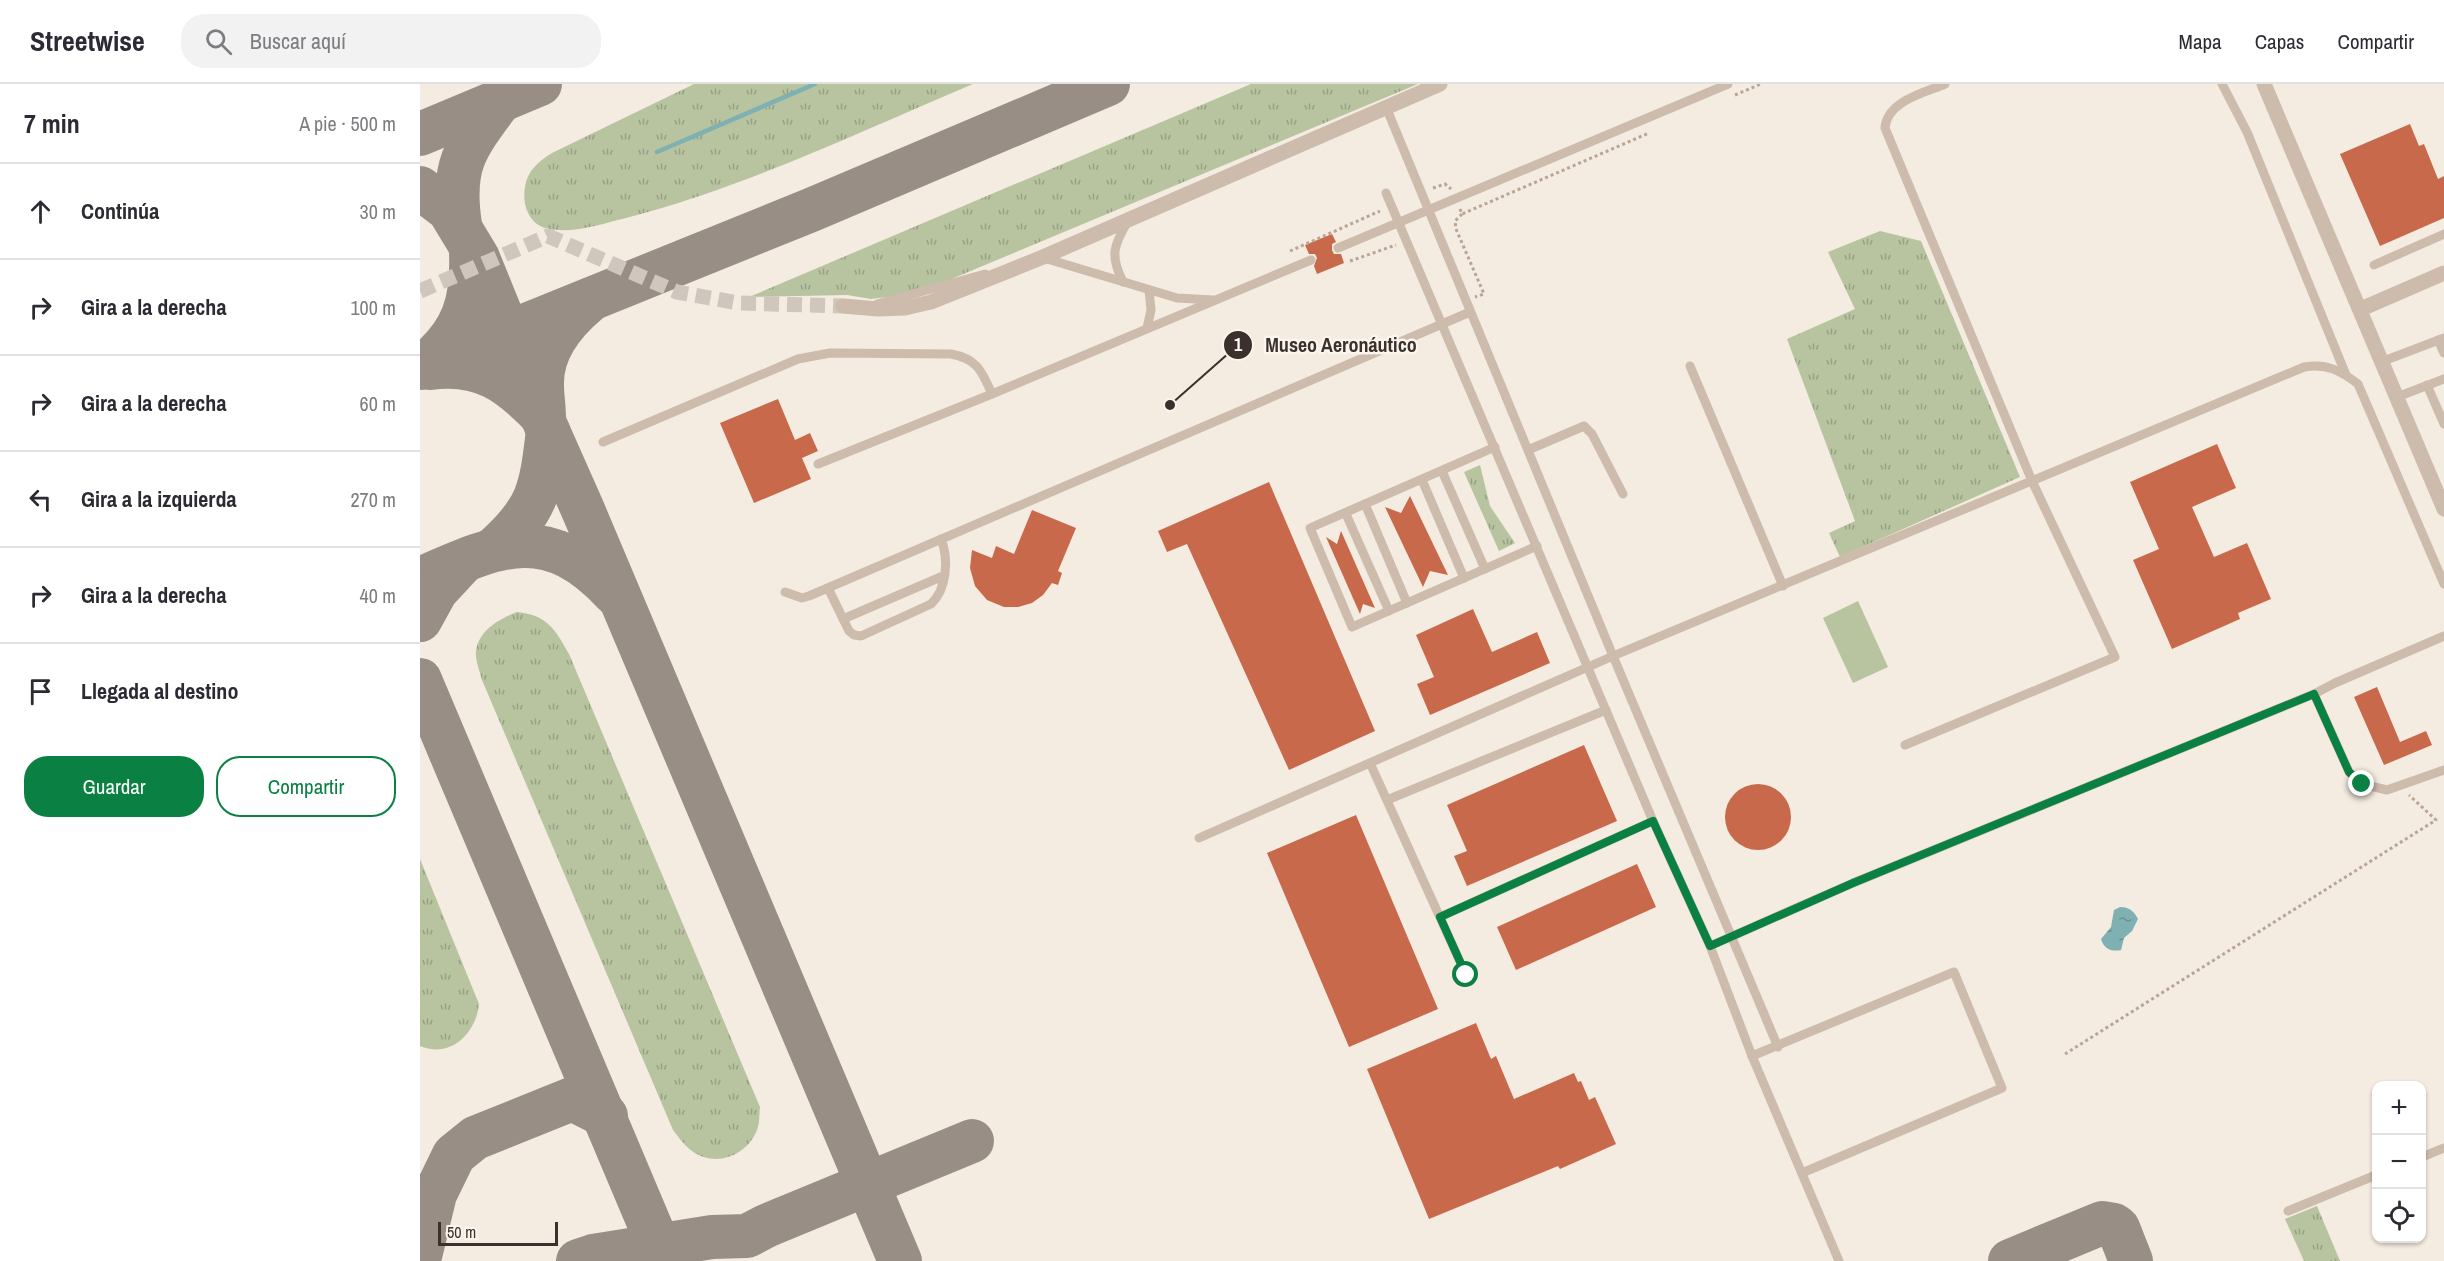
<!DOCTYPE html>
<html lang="es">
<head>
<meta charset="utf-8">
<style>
  body { margin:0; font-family:"Archivo Narrow",sans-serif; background:#f2f2f3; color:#2b2b33 }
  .controls { position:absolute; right:18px; bottom:18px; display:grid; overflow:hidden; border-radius:12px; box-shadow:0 2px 4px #0004 }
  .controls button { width:54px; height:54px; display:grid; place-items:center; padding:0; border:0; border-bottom:2px solid #e1e1e2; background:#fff; color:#2b2b33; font:30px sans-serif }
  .scale { position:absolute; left:18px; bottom:15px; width:120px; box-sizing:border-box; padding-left:6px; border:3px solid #3b302b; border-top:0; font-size:16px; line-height:21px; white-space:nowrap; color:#3b302b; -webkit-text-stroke:4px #fbf5ee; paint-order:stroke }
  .stop { position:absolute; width:18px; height:18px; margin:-14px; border:4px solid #0b8043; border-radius:50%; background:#fff }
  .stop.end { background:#0b8043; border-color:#fff; box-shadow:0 2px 6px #0008 }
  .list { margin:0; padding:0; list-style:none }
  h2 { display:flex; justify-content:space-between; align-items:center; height:78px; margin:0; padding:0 24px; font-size:26px }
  h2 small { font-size:20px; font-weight:400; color:#7c7c81 }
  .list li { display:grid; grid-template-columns:39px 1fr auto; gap:18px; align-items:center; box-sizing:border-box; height:96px; padding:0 24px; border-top:2px solid #e1e1e2 }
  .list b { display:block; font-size:22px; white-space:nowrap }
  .list em { font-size:20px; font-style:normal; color:#7c7c81 }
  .actions { display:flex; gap:12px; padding:18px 24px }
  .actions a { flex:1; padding:14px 0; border:2px solid #0b8043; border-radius:24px; text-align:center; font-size:21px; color:#0b8043 }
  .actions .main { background:#0b8043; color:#fff }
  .icon { flex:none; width:33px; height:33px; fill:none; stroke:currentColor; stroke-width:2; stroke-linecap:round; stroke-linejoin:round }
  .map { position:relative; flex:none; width:2024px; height:1177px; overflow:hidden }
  header { display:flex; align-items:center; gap:36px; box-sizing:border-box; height:84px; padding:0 30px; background:#fff; border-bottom:2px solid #e1e1e2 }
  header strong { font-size:28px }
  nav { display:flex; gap:33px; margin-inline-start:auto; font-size:21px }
  .search { width:420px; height:54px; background:#f2f2f3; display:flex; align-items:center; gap:15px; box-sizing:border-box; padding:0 21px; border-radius:24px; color:#7c7c81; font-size:22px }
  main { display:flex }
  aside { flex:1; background:#fff }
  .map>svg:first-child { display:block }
  .grass { fill:url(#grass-tufts) }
  .pitch { fill:#b8c4a0 }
  .water { fill:url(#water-ripples) }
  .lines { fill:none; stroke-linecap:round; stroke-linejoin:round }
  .stream { stroke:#7fb0b2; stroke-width:4.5 }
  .taxiway { stroke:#988e86; stroke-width:44 }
  .building { fill:#c8694b }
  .street-tunnel { stroke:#cfc6bd; stroke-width:15; stroke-dasharray:15 8; stroke-linecap:butt }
  .path { stroke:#b9a596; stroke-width:3; stroke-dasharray:3 3; stroke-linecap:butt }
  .lane { stroke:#cdbbac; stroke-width:9 }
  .street { stroke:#cdbbac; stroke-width:15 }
  .route { stroke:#0b8043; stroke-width:8 }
  .leader { fill:none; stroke:#3b302b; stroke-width:2 }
  .callout-dot { fill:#3b302b; stroke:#fbf5ee; stroke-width:2 }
  .mark-label { font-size:18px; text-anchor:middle; font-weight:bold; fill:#fff }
  .callout-label { font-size:20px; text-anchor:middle; font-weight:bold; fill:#3b302b; stroke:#fbf5ee; stroke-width:5; stroke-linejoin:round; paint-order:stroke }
</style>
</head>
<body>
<header>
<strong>Streetwise</strong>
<div class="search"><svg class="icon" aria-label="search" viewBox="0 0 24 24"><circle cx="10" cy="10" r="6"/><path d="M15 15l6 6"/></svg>Buscar aquí</div>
<nav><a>Mapa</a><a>Capas</a><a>Compartir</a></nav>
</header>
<main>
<aside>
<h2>7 min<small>A pie · 500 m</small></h2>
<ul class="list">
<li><svg class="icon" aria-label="ahead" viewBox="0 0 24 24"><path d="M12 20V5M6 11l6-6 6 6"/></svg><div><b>Continúa</b></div><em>30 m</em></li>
<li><svg class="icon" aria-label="right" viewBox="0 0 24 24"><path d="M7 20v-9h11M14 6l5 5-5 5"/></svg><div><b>Gira a la derecha</b></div><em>100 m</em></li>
<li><svg class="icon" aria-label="right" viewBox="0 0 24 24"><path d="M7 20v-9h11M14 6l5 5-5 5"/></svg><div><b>Gira a la derecha</b></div><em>60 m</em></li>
<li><svg class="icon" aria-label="left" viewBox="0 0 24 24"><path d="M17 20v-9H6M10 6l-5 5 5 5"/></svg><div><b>Gira a la izquierda</b></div><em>270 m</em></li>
<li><svg class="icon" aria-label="right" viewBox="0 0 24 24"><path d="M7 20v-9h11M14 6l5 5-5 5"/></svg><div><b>Gira a la derecha</b></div><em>40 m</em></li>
<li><svg class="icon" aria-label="arrive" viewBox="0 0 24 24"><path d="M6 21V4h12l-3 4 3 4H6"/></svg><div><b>Llegada al destino</b></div></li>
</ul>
<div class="actions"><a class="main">Guardar</a><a>Compartir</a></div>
</aside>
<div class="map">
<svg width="2024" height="1177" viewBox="0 0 2024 1177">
  <defs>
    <pattern id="grass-tufts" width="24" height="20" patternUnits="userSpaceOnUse" patternTransform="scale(1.5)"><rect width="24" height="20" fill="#b8c4a0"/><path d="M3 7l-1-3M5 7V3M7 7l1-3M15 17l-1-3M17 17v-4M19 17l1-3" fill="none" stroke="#97a083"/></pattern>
    <pattern id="water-ripples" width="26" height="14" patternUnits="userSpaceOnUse" patternTransform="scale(1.5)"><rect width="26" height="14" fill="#7fb0b2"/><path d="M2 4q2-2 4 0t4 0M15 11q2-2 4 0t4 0" fill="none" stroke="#699091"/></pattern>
  </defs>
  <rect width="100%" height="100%" fill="#f4ebe1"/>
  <g class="grass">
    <path d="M274 0H553C439 48 326 103 206 134 181 140 151 151 125 144 108 139 102 119 105 103 107 87 119 77 132 69Z"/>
    <polygon points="831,0 998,0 498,209 451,215 427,211 329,213"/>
    <polygon points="1460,147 1501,157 1600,393 1420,473 1409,449 1435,437 1367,255 1435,225 1408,168"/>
    <polygon points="1060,381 1070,422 1095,459 1079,467 1044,388"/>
    <path d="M97 528C127 531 135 545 149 570L340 1023C339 1030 340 1039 337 1046 327 1072 295 1084 272 1067 264 1061 259 1054 253 1046L62 596C60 588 55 576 56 567 59 546 79 535 97 528Z"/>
    <path d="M0 775 59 920C56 949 31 975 0 962Z"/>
    <polygon points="1897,1122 1920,1177 1884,1177 1865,1135"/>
  </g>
  <polygon class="pitch" points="1438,517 1468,583 1433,599 1403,534"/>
  <path class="water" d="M1700 823C1709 823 1714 827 1718 835L1712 847 1704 854 1701 866C1691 868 1684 865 1681 855L1691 843 1694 826Z"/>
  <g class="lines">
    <polyline class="stream" points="237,68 395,0"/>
    <g class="taxiway">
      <polyline points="0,50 120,0"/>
      <polyline points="0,104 29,126 58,174 128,347 163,426 480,1177"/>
      <path d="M40 141C31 81 45 64 80 17"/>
      <path d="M5 280C44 249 53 216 51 168"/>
      <polyline points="0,284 391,126 688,0"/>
      <path d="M10 284C61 277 90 298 124 334 124 323 122 312 122 301 121 266 143 239 168 218"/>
      <path d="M74 465C119 425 121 405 128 347"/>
      <path d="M0 495C80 460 127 437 195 510"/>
      <polyline points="0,536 16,507 42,479"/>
      <polyline points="0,596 245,1177"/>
      <polyline points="0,1172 15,1110 34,1071 55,1054 152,1015 186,1032"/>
      <polyline points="158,1177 173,1172 292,1153 327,1152 346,1142 552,1057"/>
      <polyline points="1590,1177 1682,1139 1694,1141 1698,1144 1711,1177"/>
    </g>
  </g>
  <g class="building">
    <polygon points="1990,40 1999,62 2004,60 2018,95 2024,92 2024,134 1960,162 1920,70"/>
    <polygon points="912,150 916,158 912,160 912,166 914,170 921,170 924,179 897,190 894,182 897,174 895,170 889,170 885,161"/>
    <polygon points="358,315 375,356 390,349 398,367 382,374 391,395 334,419 300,339"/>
    <polygon points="1797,360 1816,404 1772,423 1794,473 1827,459 1851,515 1818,529 1820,535 1752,565 1713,476 1739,465 1710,398"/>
    <polygon points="849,398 955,647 869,686 767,460 747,468 738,447"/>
    <polygon points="990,412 1028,491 1010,487 1003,503 965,423 981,429"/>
    <polygon points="612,426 656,444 638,487 642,489 638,501 632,499 623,511 612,519 598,523 584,523 567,516 555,502 550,484 552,466 572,474 576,462 594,470"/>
    <polygon points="921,447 955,524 943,520 940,530 906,453 917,460"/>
    <polygon points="1053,525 1072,568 1117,548 1130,579 1010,631 997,600 1014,593 996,551"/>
    <polygon points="1957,603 1980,658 2006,647 2012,661 1964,681 1934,613"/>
    <polygon points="1164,661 1197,737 1047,802 1034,772 1047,767 1027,721"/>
    <circle cx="1338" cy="733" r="33"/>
    <polygon points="936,731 1018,925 929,963 847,769"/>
    <polygon points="1217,780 1236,823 1096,886 1077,843"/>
    <polygon points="1056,939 1071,975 1076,972 1094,1015 1154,989 1158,998 1161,997 1169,1016 1175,1013 1196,1060 1140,1085 1138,1082 1009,1135 947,985"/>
  </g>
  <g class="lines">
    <polyline class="street-tunnel" points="0,207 128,152 257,208 318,219 423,222"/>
    <g class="path">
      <polyline points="1315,11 1341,0"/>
      <polyline points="1013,104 1025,100 1031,105"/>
      <polyline points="1040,125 1042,130 1229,49"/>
      <polyline points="1042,130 1035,137 1036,145 1064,210 1055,213"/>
      <polyline points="870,167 960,127"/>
      <polyline points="930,177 976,161"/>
      <polyline points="1645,970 2016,736 1989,711"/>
    </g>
    <g class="lane">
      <polyline points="1802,0 1827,48 1926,291"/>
      <polyline points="966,23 1193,572 1358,963"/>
      <polyline points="966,109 1233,737 1290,862 1332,972 1419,1177"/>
      <polyline points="918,164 1308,0"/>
      <polyline points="624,174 757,214 793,216"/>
      <polyline points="1954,181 2024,150"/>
      <path d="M703 198C690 172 693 162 708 137"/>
      <polyline points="457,220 565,190"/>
      <polyline points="727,244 731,226 729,206"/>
      <polyline points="2018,256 2024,269"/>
      <polyline points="1961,278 2024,254"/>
      <polyline points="1270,282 1363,502"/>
      <polyline points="2007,301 2024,340"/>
      <polyline points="1977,313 2024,295"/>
      <path d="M183 358 378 275 410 269 531 270C558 275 562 288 572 310"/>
      <polyline points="1075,363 890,444 932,543 1117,462"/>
      <polyline points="1108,366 1164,342 1172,350 1203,410"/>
      <polyline points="398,380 572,310 891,176"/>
      <polyline points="1022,387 1065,485"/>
      <polyline points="1002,396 1044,494"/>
      <polyline points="945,420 987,519"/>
      <polyline points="926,430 969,527"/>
      <path d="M408 504 429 547 434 551 441 552 511 520C527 505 529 475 521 455"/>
      <polyline points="365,508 382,514 389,512 1050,228"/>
      <polyline points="423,535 523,492"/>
      <polyline points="1894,610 1929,688 1942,700 1967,706 2024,686"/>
      <path d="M1485 661 1695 573 1612 397 1465 44C1467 17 1504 9 1525 0"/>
      <polyline points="950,679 1046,891"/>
      <polyline points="967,716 1186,626"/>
      <path d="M779 754 1193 572 1884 283C1907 279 1921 287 1938 300L2024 500"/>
      <polyline points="1020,833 1233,737"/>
      <polyline points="1290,862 1433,799 1894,610 1915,599 2024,552"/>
      <polyline points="1332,972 1534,888 1582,1004 1382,1089"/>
      <polyline points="2002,1073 2024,1064"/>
      <polyline points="1868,1127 1956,1091"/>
    </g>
    <g class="street">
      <polyline points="1844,0 2024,425"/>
      <polyline points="423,222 458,225 485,224 511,218 623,173 1020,0"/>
      <polyline points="1941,225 2024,189"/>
    </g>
  </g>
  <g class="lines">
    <polyline class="route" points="1046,891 1020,833 1233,737 1290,862 1433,799 1894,610 1929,688 1942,700"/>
  </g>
  <path class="leader" d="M750 321L818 261"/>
  <g class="callout-dot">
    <circle cx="750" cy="321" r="6"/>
    <circle cx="818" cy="261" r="15"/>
  </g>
  <g class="mark-label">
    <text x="818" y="267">1</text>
  </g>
  <g class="callout-label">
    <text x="921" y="268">Museo Aeronáutico</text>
  </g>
</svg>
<div class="controls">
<button>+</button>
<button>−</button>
<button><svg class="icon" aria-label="locate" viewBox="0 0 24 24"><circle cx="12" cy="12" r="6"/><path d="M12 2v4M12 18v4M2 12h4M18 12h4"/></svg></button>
</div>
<div class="scale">50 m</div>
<div class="stop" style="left:1046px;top:891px"></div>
<div class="stop end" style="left:1942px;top:700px"></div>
</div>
</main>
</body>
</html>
